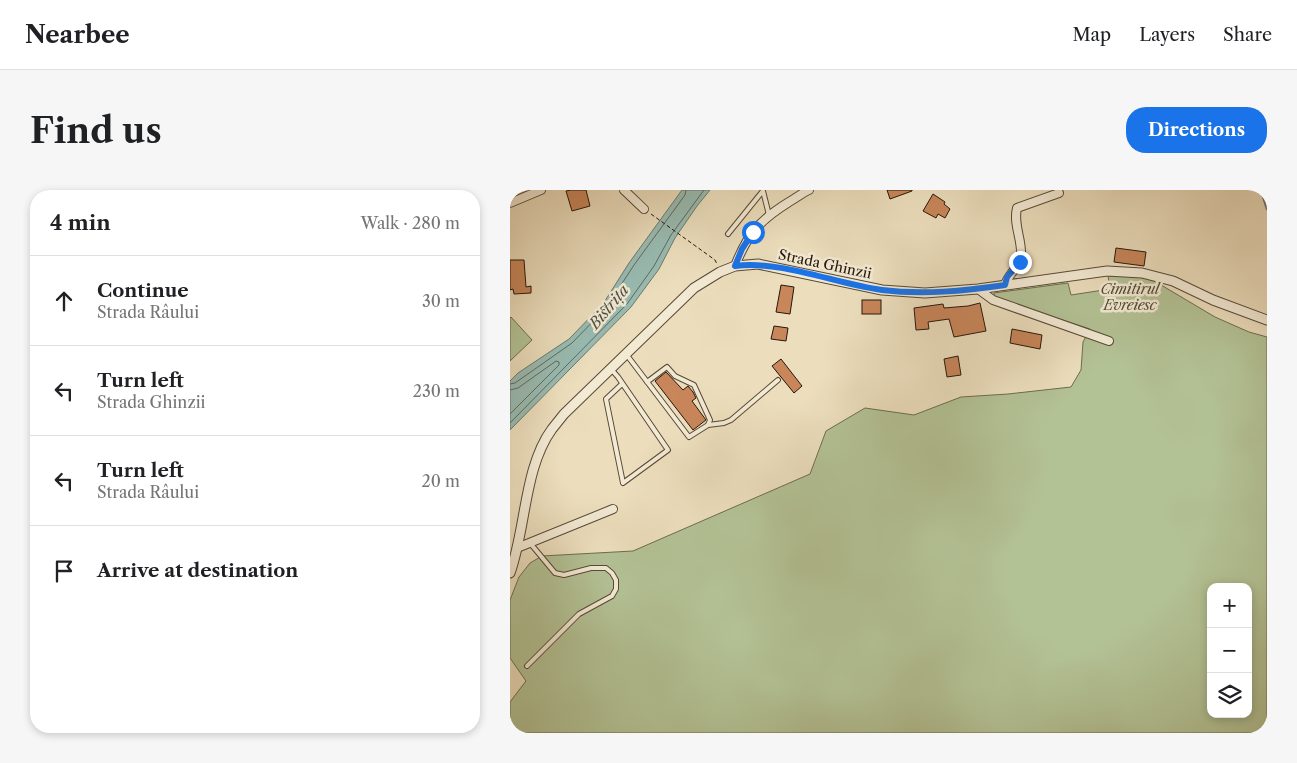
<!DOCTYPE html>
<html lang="en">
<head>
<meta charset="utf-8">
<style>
  body { margin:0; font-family:"Libre Caslon Text",serif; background:#f6f6f6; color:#202124 }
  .controls { position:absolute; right:15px; bottom:15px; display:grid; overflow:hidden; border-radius:10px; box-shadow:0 2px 8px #0003 }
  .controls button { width:45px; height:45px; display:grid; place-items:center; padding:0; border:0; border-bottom:1px solid #e0e0e0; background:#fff; color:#202124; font:25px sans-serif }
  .stop { position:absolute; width:15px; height:15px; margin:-11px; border:4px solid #1a73e8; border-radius:50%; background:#fff }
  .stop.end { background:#1a73e8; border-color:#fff; box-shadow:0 1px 5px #0008 }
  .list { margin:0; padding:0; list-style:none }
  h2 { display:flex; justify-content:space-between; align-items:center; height:65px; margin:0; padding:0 20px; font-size:21px }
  h2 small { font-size:16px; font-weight:400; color:#757577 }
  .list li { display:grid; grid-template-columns:32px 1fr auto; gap:15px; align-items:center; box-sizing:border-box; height:90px; padding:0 20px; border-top:1px solid #e0e0e0 }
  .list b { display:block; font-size:19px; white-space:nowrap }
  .list p { margin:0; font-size:16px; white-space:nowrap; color:#757577 }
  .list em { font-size:16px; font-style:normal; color:#757577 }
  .icon { flex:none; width:28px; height:28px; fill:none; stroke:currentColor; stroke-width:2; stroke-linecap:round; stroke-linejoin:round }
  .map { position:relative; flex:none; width:757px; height:543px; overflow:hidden; border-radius:20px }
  header { display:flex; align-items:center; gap:30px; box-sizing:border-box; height:70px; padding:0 25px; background:#fff; border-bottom:1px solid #e0e0e0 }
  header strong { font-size:24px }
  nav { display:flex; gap:28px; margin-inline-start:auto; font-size:18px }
  .intro { display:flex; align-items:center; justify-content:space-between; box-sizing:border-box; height:120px; padding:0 30px }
  h1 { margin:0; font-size:35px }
  .button { padding:12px 22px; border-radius:20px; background:#1a73e8; color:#fff; font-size:18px; font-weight:700 }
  main { display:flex; gap:30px; padding:0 30px }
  aside { flex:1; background:#fff; border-radius:20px; box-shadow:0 2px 8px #0003 }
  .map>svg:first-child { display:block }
  .green { fill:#b3c295; stroke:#6c6c50; fill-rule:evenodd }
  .water { fill:#99bcb3; stroke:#6b7a70 }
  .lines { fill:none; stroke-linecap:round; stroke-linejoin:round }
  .shore { stroke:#5f6a60; stroke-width:1 }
  .stream { stroke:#6b7a70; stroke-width:2.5 }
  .building { fill:#c8865a; stroke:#25170c }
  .service-casing { stroke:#574938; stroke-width:6 }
  .minor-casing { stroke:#574938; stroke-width:10 }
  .tertiary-casing { stroke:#574938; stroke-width:11 }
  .path { stroke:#25170c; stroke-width:1; stroke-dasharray:4 2.5; stroke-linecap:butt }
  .service { stroke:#f3ead4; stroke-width:4 }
  .minor { stroke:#f3ead4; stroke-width:8 }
  .tertiary { stroke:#f3ead4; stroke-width:9 }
  .route { stroke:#1a73e8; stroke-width:6 }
  .labels { text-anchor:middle; stroke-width:5; stroke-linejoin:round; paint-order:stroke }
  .street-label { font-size:14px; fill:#25170c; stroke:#f3ead4 }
  .park-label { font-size:14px; font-style:italic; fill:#504a35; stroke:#f3ead4 }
  .water-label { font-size:15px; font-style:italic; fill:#4e5146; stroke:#f3ead4 }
</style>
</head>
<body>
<header>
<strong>Nearbee</strong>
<nav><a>Map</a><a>Layers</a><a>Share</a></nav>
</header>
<div class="intro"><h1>Find us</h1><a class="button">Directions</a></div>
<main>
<aside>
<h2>4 min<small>Walk · 280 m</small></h2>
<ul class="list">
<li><svg class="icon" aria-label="ahead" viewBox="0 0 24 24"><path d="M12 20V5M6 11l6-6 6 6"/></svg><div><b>Continue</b><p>Strada Râului</p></div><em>30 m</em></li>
<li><svg class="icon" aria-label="left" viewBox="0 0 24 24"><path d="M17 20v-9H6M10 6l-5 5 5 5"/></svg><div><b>Turn left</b><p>Strada Ghinzii</p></div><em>230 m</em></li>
<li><svg class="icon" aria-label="left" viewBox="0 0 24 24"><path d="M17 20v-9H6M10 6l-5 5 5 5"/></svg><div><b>Turn left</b><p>Strada Râului</p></div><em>20 m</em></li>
<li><svg class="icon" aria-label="arrive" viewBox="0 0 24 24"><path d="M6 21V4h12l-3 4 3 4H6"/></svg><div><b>Arrive at destination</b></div></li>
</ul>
</aside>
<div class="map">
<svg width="757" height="543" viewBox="0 0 757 543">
  <rect width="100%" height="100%" fill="#ecdebd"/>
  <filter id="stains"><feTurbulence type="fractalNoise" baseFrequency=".004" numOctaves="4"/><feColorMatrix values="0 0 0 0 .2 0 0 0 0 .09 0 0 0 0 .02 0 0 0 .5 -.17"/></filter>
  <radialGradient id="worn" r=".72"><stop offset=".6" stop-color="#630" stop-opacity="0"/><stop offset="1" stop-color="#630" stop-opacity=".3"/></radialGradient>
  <g class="green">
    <path d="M615 85 641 89 705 127 739 142 757 147V543H0V512L16 491 0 468V410L9 387 20 373 32 366 123 361 300 284 316 241 355 218 404 225 451 207 498 204 561 197 571 180 573 152 580 139 484 108V103L558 93 561 105 600 99 598 86ZM701 397H738V524H701Z"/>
    <polygon points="1,127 22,150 0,171 0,128"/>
  </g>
  <polygon class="water" points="172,0 200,0 187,16 165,48 149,79 121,117 0,240 0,191 8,183 59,149 93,114 119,73"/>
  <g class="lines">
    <g class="shore">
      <polyline points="0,194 5,193 62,153 96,118 124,75 175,5 176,0"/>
      <polyline points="0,200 8,198 46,171 49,172 49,175 0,224"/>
      <polyline points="0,233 117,114 144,76 161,45 194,0"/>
    </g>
    <polyline class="stream" points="751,0 757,19"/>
  </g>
  <g class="building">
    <polygon points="61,0 76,0 80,16 62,21 56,1"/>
    <polygon points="377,0 402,0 402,1 380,9"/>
    <polygon points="423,4 435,12 434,14 440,19 435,28 428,24 426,28 413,21"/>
    <polygon points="606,58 636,62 634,76 604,72"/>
    <polygon points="0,70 14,70 16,97 21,96 21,103 4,104 3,99 0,100"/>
    <polygon points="271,95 284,97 280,124 266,122"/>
    <rect x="352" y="110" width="19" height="14"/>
    <polygon points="470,113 476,141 444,147 439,129 418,132 419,139 406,140 404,118 433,114 434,118 458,116"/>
    <polygon points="264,136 278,138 276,151 261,149"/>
    <polygon points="502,139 532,145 530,159 500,153"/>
    <polygon points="448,166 451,185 437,187 434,169"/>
    <polygon points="271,169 292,196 284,203 262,176"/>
    <polygon points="156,182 173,200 178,196 183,202 186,208 182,211 196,230 183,240 145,191"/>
  </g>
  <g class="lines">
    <g class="service-casing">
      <g id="service">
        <polyline points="253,1 259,25"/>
        <polyline points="218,44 252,2"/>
        <path d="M116 164C137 192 158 219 179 247L198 235 200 230 184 195 165 186 157 177 137 192"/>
        <polyline points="101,179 108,187 158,260 113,293 96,209 112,194"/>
        <polyline points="198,235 214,233 221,230 268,190"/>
        <polyline points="17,476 69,424 102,406 106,399 106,390 102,383 96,378 81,378 54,385 45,383 20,353"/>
      </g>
    </g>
    <g class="minor-casing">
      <g id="minor">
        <polyline points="114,0 134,19"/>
        <polyline points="0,13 31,0"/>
        <path d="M225 76C238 43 250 30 279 12 286 8 292 3 299 0"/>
        <path d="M495 95C498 84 510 77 511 65 512 49 503 34 507 18L549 3"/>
        <polyline points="468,99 483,110 599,151"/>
        <polyline points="7,358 103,319"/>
      </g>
    </g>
    <g class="tertiary-casing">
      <path id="tertiary" d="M0 383C16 339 14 277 42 239 46 234 50 229 54 224L184 98 210 82 225 76 248 74 372 100 415 103 468 99 597 81 632 83 663 91 703 110 757 130"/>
    </g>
    <polyline class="path" points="141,24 205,70 207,74"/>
    <use href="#service" class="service"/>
    <use href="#minor" class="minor"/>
    <use href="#tertiary" class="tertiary"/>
  </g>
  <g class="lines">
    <path class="route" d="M243 42 232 59 225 76C271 70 326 94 372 100 413 105 454 101 495 95L497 87 510 72"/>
  </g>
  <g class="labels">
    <g class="street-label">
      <text transform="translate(315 74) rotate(12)" y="5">Strada Ghinzii</text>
    </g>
    <g class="park-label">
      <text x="620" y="104">Cimitirul<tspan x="620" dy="16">Evreiesc</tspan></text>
    </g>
    <g class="water-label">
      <text transform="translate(99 117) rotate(-50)" y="5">Bistrița</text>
    </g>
  </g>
  <rect width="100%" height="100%" filter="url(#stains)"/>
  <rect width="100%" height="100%" fill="url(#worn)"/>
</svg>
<div class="controls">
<button>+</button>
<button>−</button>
<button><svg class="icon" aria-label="layers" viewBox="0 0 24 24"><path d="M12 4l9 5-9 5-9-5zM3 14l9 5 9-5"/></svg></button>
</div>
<div class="stop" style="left:243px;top:42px"></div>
<div class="stop end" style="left:510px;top:72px"></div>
</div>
</main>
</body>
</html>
